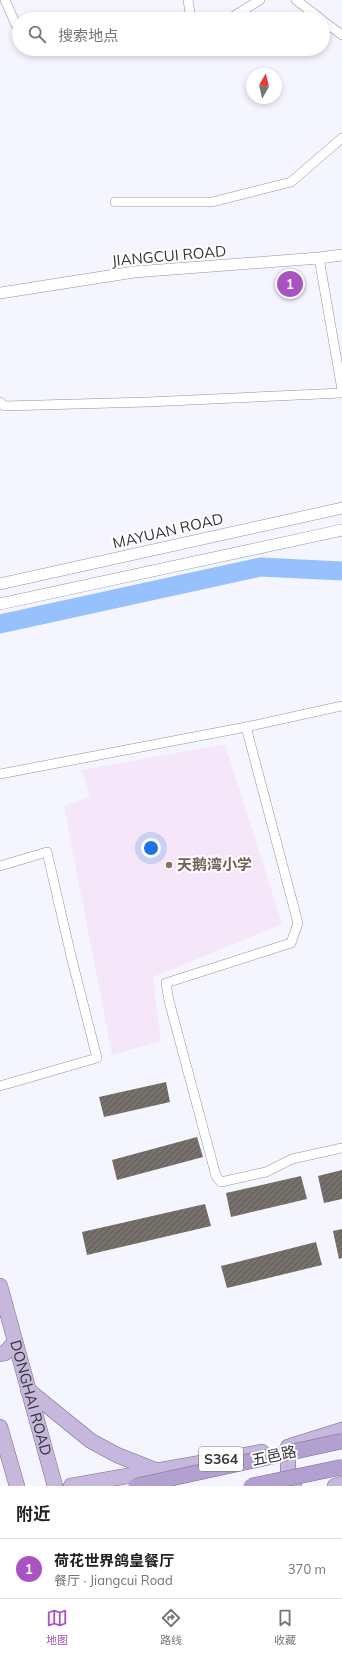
<!DOCTYPE html>
<html lang="zh">
<head>
<meta charset="utf-8">
<style>
  body { margin:0; font-family:Mulish,"Noto Sans SC",sans-serif; background:#f2f2f2; color:#202124 }
  .compass { position:absolute; left:246px; top:68px; width:36px; height:36px; border-radius:50%; background:#fff; box-shadow:0 2px 6px #0003; rotate:8deg }
  .you { position:absolute; left:151px; top:848px; width:14px; height:14px; margin:-10px; border:3px solid #fff; border-radius:50%; background:#1a73e8; box-shadow:0 0 0 6px #1a73e833 }
  .badge { display:grid; place-items:center; width:26px; height:26px; border-radius:50%; background:#a853c1; color:#fff; font-size:13px; font-weight:700 }
  .pin { position:absolute; translate:-50% -50%; border:2px solid #fff; box-shadow:0 1px 4px #0006 }
  .list { margin:0; padding:0; list-style:none }
  h2 { display:flex; justify-content:space-between; align-items:center; height:52px; margin:0; padding:0 16px; font-size:17px }
  h2 small { font-size:13px; font-weight:400; color:#757577 }
  .list li { display:grid; grid-template-columns:26px 1fr auto; gap:12px; align-items:center; box-sizing:border-box; height:60px; padding:0 16px; border-top:1px solid #e0e0e0 }
  .list b { display:block; font-size:15px; white-space:nowrap }
  .list p { margin:0; font-size:13px; white-space:nowrap; color:#757577 }
  .list em { font-size:13px; font-style:normal; color:#757577 }
  .icon { flex:none; width:22px; height:22px; fill:none; stroke:currentColor; stroke-width:2; stroke-linecap:round; stroke-linejoin:round }
  .map { position:relative; flex:none; width:342px; height:1486px; overflow:hidden }
  .search { position:absolute; background:#fff; box-shadow:0 2px 6px #0003; left:12px; right:12px; top:12px; height:44px; display:flex; align-items:center; gap:10px; box-sizing:border-box; padding:0 14px; border-radius:22px; color:#757577; font-size:15px }
  .sheet { height:112px; background:#fff }
  nav { display:flex; justify-content:space-around; align-items:center; box-sizing:border-box; height:56px; border-top:1px solid #e0e0e0; background:#fff; font-size:11px; color:#757577 }
  nav a { display:grid; justify-items:center; gap:2px }
  nav .on { color:#a853c1 }
  .map>svg:first-child { display:block }
  .education { fill:#f5e6f9 }
  .lines { fill:none; stroke-linecap:round; stroke-linejoin:round }
  .river { stroke:#97c1fd; stroke-width:19 }
  .building { fill:url(#building-hatch) }
  .minor-casing { stroke:#92939b; stroke-width:10 }
  .tertiary-casing { stroke:#92939b; stroke-width:12 }
  .primary-casing { stroke:#7a6b94; stroke-width:16 }
  .minor { stroke:#fff; stroke-width:9 }
  .tertiary { stroke:#fff; stroke-width:11 }
  .primary { stroke:#c5b8dc; stroke-width:15 }
  .trunk-bridge-casing { stroke:#7a6b94; stroke-width:16; stroke-linecap:butt }
  .trunk-bridge { stroke:#b2a0d0; stroke-width:15 }
  .education-dot { fill:#8d6e63; stroke:#fff; stroke-width:1.5 }
  .labels { text-anchor:middle; stroke-width:4; stroke-linejoin:round; paint-order:stroke }
  .shield { fill:#fff; stroke:#717274; stroke-width:1 }
  .shield-label { font-size:14px; font-weight:bold; fill:#343538 }
  .street-label { font-size:15px; fill:#343538; stroke:#fff }
  .education-label { font-size:15px; font-weight:bold; fill:#785e54; stroke:#fff; text-anchor:start }
</style>
</head>
<body>
<div class="map">
<svg width="342" height="1486" viewBox="0 0 342 1486">
  <defs>
    <pattern id="building-hatch" width="6" height="6" patternUnits="userSpaceOnUse"><rect width="6" height="6" fill="#76716a"/><path d="M-1 1l2-2M0 6l6-6M5 7l2-2" fill="none" stroke="#5c5954"/></pattern>
  </defs>
  <rect width="100%" height="100%" fill="#f4f5ff"/>
  <polygon class="education" points="225,744 282,924 153,977 161,1041 112,1055 64,806 90,797 82,770"/>
  <g class="lines">
    <polyline class="river" points="0,624 261,567 342,571"/>
  </g>
  <g class="building">
    <polygon points="166,1082 170,1102 104,1117 99,1097"/>
    <polygon points="197,1137 203,1157 117,1180 112,1160"/>
    <polygon points="342,1170 342,1199 324,1203 318,1176"/>
    <polygon points="301,1176 307,1199 231,1217 226,1193"/>
    <polygon points="205,1204 211,1226 87,1255 82,1232"/>
    <polygon points="342,1229 342,1258 339,1259 333,1231"/>
    <polygon points="316,1242 322,1265 227,1288 221,1266"/>
  </g>
  <g class="lines">
    <g class="minor-casing">
      <g id="minor">
        <polyline points="5,0 16,25 19,26"/>
        <polyline points="188,0 191,19"/>
        <polyline points="296,0 321,19"/>
        <polyline points="229,19 260,0"/>
        <polyline points="323,21 342,35"/>
        <polyline points="115,202 212,202 291,182 342,138"/>
        <polyline points="319,258 342,390"/>
        <polyline points="0,402 4,406 148,402 342,393"/>
        <polyline points="246,727 298,923 291,943 166,983 169,1001 216,1176 221,1182 266,1172 292,1159 342,1148"/>
        <polyline points="0,774 246,727 342,706"/>
        <polyline points="0,866 47,852 71,956 97,1058 0,1086"/>
      </g>
    </g>
    <g class="tertiary-casing">
      <g id="tertiary">
        <polyline points="0,293 134,272 319,258 342,255"/>
        <polyline points="0,584 342,508"/>
        <polyline points="0,604 342,530"/>
      </g>
    </g>
    <g class="primary-casing">
      <g id="primary">
        <path id="s1" d="M0 1286 55 1486"/>
        <polyline points="0,1354 5,1353 15,1342"/>
        <polyline points="28,1390 91,1441 117,1455 155,1470"/>
        <polyline points="0,1427 17,1486"/>
        <polyline points="291,1446 342,1430"/>
        <polyline points="288,1447 288,1474 294,1486"/>
        <polyline points="71,1486 262,1452"/>
        <polyline points="335,1486 342,1484"/>
      </g>
    </g>
    <use href="#minor" class="minor"/>
    <use href="#tertiary" class="tertiary"/>
    <use href="#primary" class="primary"/>
    <g class="trunk-bridge-casing">
      <g id="trunk-bridge">
        <polyline points="136,1486 342,1441"/>
        <polyline points="251,1486 342,1467"/>
      </g>
    </g>
    <use href="#trunk-bridge" class="trunk-bridge"/>
  </g>
  <circle class="education-dot" cx="169" cy="865" r="4"/>
  <g class="labels">
    <rect class="shield" x="199" y="1447" width="44" height="24" rx="3"/>
    <g class="shield-label">
      <text x="221" y="1464">S364</text>
    </g>
    <g class="street-label">
      <text transform="translate(169 256) rotate(-5)" y="5">JIANGCUI ROAD</text>
      <text transform="translate(168 531) rotate(-13)" y="5">MAYUAN ROAD</text>
      <text dy="5" stroke="none"><textPath href="#s1" startOffset="116">DONGHAI ROAD</textPath></text>
      <text transform="translate(274 1456) rotate(-12)" y="5">五邑路</text>
    </g>
    <g class="education-label">
      <text x="177" y="870">天鹅湾小学</text>
    </g>
  </g>
</svg>
<svg class="compass" viewBox="-18 -18 36 36"><path d="M0-13l5 13h-10z" fill="#e53935"/><path d="M0 13l5-13h-10z" fill="#757577"/></svg>
<div class="you"></div>
<div class="pin badge" style="left:290px;top:284px">1</div>
<div class="search"><svg class="icon" aria-label="search" viewBox="0 0 24 24"><circle cx="10" cy="10" r="6"/><path d="M15 15l6 6"/></svg>搜索地点</div>
</div>
<section class="sheet">
<h2>附近<small></small></h2>
<ul class="list">
<li><span class="badge">1</span><div><b>荷花世界鸽皇餐厅</b><p>餐厅 · Jiangcui Road</p></div><em>370 m</em></li>
</ul>
</section>
<nav>
<a class="on"><svg class="icon" aria-label="map" viewBox="0 0 24 24"><path d="M3 6l6-2 6 2 6-2v14l-6 2-6-2-6 2zM9 4v14M15 6v14"/></svg>地图</a>
<a><svg class="icon" aria-label="directions" viewBox="0 0 24 24"><path d="M12 3l9 9-9 9-9-9zM9 14v-3h6M13 9l2 2-2 2"/></svg>路线</a>
<a><svg class="icon" aria-label="saved" viewBox="0 0 24 24"><path d="M7 4h10v16l-5-4-5 4z"/></svg>收藏</a>
</nav>
</body>
</html>
